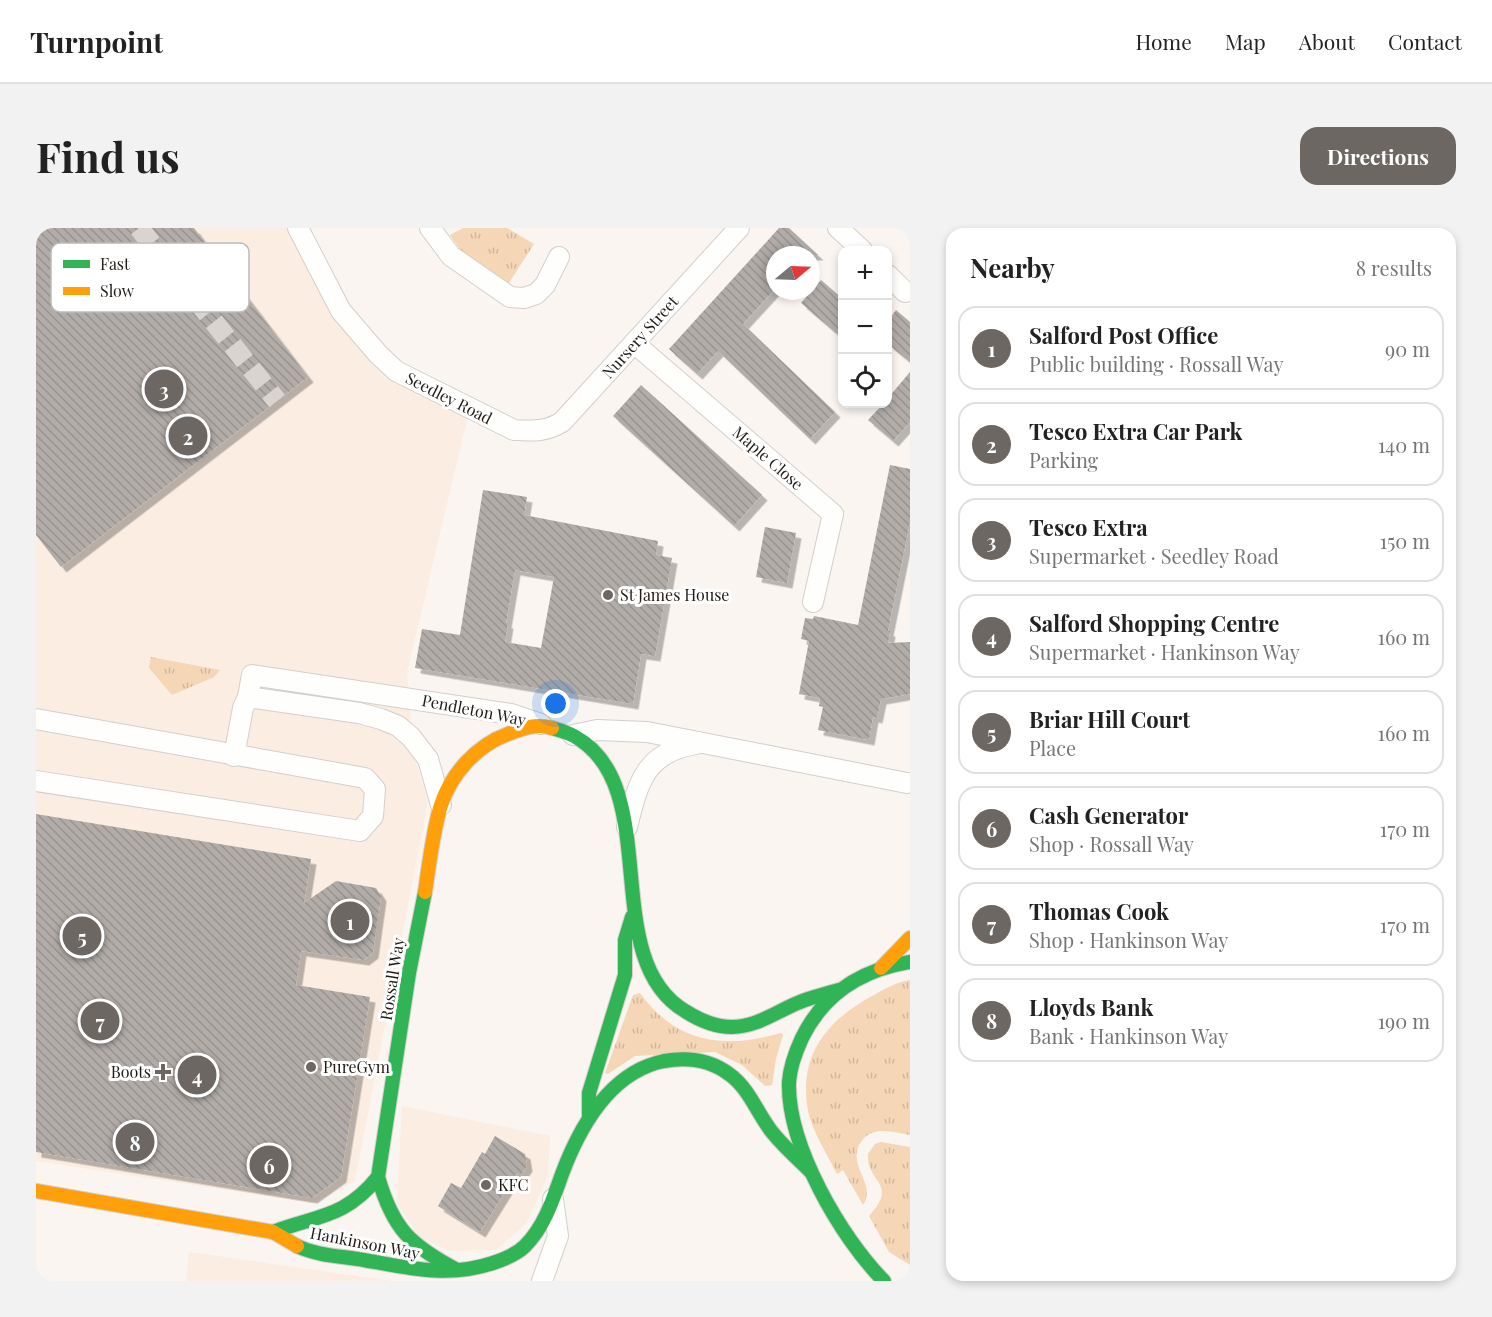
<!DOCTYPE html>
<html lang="en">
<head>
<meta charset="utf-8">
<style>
  body { margin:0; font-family:"Playfair Display",serif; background:#f2f2f2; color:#222 }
  .controls { position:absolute; right:18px; top:18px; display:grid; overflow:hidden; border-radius:12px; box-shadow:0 3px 9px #0003 }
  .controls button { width:54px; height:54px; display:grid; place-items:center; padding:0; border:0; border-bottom:2px solid #e0e0e0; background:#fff; color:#222; font:30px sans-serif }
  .compass { position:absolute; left:730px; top:18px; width:54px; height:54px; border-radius:50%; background:#fff; box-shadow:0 3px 9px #0003; rotate:71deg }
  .you { position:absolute; left:520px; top:476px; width:21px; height:21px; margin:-15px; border:4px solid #fff; border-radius:50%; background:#1a73e8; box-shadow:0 0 0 9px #1a73e833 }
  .badge { display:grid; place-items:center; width:39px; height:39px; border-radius:50%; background:#6c6763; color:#fff; font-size:20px; font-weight:700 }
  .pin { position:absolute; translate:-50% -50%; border:3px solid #fff; box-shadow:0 2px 6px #0006 }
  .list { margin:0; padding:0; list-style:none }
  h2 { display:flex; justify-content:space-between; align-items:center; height:78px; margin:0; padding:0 24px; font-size:26px }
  h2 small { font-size:20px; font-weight:400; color:#767676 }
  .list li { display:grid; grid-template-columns:39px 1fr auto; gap:18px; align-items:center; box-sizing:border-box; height:84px; margin:0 12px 12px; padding:0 12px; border:2px solid #e0e0e0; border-radius:18px }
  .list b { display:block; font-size:22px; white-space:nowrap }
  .list p { margin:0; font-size:20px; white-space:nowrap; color:#767676 }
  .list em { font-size:20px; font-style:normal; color:#767676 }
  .icon { flex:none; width:33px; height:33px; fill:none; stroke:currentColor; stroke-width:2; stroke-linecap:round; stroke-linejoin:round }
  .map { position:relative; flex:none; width:874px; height:1053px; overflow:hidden; border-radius:18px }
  header { display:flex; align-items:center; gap:36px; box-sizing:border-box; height:84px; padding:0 30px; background:#fff; border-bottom:2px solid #e0e0e0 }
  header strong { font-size:28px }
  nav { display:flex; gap:33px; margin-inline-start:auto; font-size:21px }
  .intro { display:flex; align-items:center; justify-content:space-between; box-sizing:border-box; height:144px; padding:0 36px }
  h1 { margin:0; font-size:42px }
  .button { padding:15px 27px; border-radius:18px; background:#6c6763; color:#fff; font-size:21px; font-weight:700 }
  main { display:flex; gap:36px; padding:0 36px }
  aside { flex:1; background:#fff; border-radius:18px; box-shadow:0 3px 9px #0003 }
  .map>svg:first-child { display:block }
  .built { fill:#fbede1 }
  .grass { fill:url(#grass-tufts) }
  .building { fill:url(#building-back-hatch); fill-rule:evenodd; filter:url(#shadow) }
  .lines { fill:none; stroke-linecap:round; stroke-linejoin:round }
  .street-tunnel { stroke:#d9d4d0; stroke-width:20; stroke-dasharray:20 10; stroke-linecap:butt }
  .street-casing { stroke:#d4cfcb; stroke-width:22 }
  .fast-casing { stroke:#d4cfcb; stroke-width:16 }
  .slow-casing { stroke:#d4cfcb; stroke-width:16 }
  .street { stroke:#fefefd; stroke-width:20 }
  .fast { stroke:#30b455; stroke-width:14 }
  .slow { stroke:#ff9f0a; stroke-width:14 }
  .poi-dot { fill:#6c6763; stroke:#fff; stroke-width:2 }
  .labels { text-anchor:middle; stroke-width:6; stroke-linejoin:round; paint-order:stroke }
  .street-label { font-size:16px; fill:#201b16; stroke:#fff }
  .poi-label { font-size:16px; fill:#201b16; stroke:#fff; text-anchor:start }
  .key { fill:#fff; stroke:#bcbbb9; stroke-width:1.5 }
  .key-label { font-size:16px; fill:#201b16 }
</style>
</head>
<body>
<header>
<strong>Turnpoint</strong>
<nav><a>Home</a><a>Map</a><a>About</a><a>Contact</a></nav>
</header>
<div class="intro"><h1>Find us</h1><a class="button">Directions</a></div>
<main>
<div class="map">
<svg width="874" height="1053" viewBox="0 0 874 1053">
  <defs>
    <pattern id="grass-tufts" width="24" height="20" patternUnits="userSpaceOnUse" patternTransform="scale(1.5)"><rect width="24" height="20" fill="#f5d6b7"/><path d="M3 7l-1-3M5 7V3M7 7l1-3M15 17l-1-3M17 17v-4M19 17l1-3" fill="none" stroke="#d2b79d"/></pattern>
    <pattern id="building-back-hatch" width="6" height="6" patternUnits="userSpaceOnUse" patternTransform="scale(1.5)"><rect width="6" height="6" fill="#b1aca8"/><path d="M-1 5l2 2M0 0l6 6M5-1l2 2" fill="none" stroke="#989390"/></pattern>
    <filter id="shadow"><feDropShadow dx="5.5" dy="5.5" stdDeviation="0" flood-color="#0004"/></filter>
  </defs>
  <rect width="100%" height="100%" fill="#faf5f1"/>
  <g class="built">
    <polygon points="0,0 257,0 336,133 432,187 371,444 378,528 392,573 319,953 277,975 0,933"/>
    <polygon points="366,878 514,908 512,948 490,996 460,1022 413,1023 384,1009 361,976"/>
    <polygon points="153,1024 355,1053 150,1053"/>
  </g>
  <g class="grass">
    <polygon points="427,0 471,0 498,16 471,58 425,23 414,7"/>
    <polygon points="115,429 184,442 178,449 136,467 113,440"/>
    <path d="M874 752V907C857 904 836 897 825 914 809 936 842 957 827 977L807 942 801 946C791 926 777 905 772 883 762 828 790 793 836 768 848 761 861 754 874 752Z"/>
    <path d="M604 765C641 816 688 821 745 805L747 807 740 831 736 857 729 858 706 837 679 824 599 828 572 846 569 845 597 767Z"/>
    <path d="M845 914 874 919V1037L853 1024 833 988C864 955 830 955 832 926L839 916Z"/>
  </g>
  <g class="building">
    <polygon points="0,0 158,0 272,149 25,339 0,307"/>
    <polygon points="743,0 753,0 782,27 739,27 739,61 707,96 799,184 774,211 682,123 661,146 633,121"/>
    <polygon points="785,52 807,71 807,111 765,75"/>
    <polygon points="860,82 874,94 874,134 852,116 852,93"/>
    <polygon points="874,144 874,194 857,213 832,192 847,176 852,176 852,170"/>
    <polygon points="605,157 726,267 698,298 577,188"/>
    <polygon points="854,237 874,241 874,294 852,403 854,403 852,415 874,414 874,466 845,471 841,490 837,489 833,512 782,502 787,479 783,478 784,470 763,466 773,413 765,411 769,390 777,391 778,388 822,397"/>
    <path d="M447 262 491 269 488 287 622 313 620 327 636 330 619 428 605 426 597 476 379 440 386 401 424 407ZM479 342 518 349 505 420 469 414 472 395H470Z"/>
    <polygon points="729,299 760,305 751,355 720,349"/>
    <polygon points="0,586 275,631 268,675 300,653 340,660 345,668 337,725 328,732 265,723 260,757 334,769 305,949 276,970 0,924"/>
    <polygon points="459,908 489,926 491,938 485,947 480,946 444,1004 402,978 415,955 425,960 446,924 449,926"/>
  </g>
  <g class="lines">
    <polyline class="street-tunnel" points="103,0 241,173"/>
    <g class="street-casing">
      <g id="street">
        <path d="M262 0 305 83 342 126 360 143 478 202C498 203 509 204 526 194L703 0"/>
        <polyline points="394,0 415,28 474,69 488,70 500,66 509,57 523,29"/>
        <polyline points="802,0 826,22"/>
        <polyline points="852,47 869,64"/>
        <polyline points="598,115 797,286 777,374"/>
        <polyline points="0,491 329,550 339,561 337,588 324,603 0,553"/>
        <polyline points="537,507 561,502 611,504 871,555"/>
        <polyline points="198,528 207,480 212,469"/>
        <polyline points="405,577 392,531 375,509 362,498 345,491 323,485 212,469 216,447 475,486 505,496"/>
        <path d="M591 599C602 555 609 524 660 516"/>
        <polyline points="506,1053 522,1008 517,971"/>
      </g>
    </g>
    <g class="fast-casing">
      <g id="fast">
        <path d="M516 500C523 502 531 504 538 508 630 558 560 730 649 783 663 792 679 799 696 799 721 799 741 783 764 774 776 769 790 766 803 762"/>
        <polyline points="553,888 553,865 589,747 589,712 596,689"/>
        <path d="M342 949C357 1001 374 1017 421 1042"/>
        <path d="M237 1004C282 987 309 990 342 949L373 745 389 664"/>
        <path d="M261 1018C282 1028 305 1028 328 1032 372 1040 413 1050 457 1035 469 1031 481 1026 489 1018 509 998 517 971 526 946 544 898 574 844 628 833 651 829 674 832 693 846 713 860 721 885 736 904 747 918 761 930 774 943"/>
        <path d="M848 1053C805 1010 751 917 753 854 754 839 760 823 766 810 788 765 825 742 874 734"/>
      </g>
    </g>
    <g class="slow-casing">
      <g id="slow">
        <path d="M389 664C393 638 397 602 405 577 415 546 441 517 472 506 487 500 501 495 516 500"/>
        <polyline points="845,740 874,710"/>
        <polyline points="0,963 237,1004 261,1018"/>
      </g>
    </g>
    <use href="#street" class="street"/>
    <use href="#fast" class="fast"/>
    <use href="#slow" class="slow"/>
  </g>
  <g class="poi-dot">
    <circle cx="572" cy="367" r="6"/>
    <circle cx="275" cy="839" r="6"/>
    <path d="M124 835h6v6h6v6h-6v6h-6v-6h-6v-6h6z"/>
    <circle cx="450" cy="957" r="6"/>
  </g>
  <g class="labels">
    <g class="street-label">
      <text transform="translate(604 109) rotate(-48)" y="6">Nursery Street</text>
      <text transform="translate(413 170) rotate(27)" y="6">Seedley Road</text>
      <text transform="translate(732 230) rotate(41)" y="6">Maple Close</text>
      <text transform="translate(438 482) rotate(11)" y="6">Pendleton Way</text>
      <text transform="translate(356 751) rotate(-81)" y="6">Rossall Way</text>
      <text transform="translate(329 1015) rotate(11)" y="6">Hankinson Way</text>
    </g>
    <g class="poi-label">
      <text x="584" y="373">St James House</text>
      <text x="287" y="845">PureGym</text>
      <text x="115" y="850" text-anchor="end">Boots</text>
      <text x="462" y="963">KFC</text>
    </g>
  </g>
  <rect x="15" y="15" width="198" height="69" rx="9" class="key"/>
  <rect x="27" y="32" width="27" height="8" fill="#30b455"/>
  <rect x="27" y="59" width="27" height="8" fill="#ff9f0a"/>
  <g class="key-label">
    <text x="64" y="42">Fast</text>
    <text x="64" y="69">Slow</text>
  </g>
</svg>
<div class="controls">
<button>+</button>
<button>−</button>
<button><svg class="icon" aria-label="locate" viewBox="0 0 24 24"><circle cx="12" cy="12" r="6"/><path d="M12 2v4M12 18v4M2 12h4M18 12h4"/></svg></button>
</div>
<svg class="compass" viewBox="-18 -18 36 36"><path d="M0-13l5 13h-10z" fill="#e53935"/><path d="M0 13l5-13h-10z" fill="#767676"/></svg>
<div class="you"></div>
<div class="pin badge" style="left:314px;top:693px">1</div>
<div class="pin badge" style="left:152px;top:208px">2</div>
<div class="pin badge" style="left:128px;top:161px">3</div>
<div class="pin badge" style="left:161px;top:847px">4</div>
<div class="pin badge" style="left:46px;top:708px">5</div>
<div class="pin badge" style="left:233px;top:937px">6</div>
<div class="pin badge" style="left:64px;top:793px">7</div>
<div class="pin badge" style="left:99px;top:914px">8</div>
</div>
<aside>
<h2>Nearby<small>8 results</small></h2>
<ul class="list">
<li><span class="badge">1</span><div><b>Salford Post Office</b><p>Public building · Rossall Way</p></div><em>90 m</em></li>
<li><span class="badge">2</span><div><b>Tesco Extra Car Park</b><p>Parking</p></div><em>140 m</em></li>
<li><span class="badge">3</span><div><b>Tesco Extra</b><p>Supermarket · Seedley Road</p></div><em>150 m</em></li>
<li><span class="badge">4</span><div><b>Salford Shopping Centre</b><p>Supermarket · Hankinson Way</p></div><em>160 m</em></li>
<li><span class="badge">5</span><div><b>Briar Hill Court</b><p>Place</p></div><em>160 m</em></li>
<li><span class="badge">6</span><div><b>Cash Generator</b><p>Shop · Rossall Way</p></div><em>170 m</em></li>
<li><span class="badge">7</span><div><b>Thomas Cook</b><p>Shop · Hankinson Way</p></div><em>170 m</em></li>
<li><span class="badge">8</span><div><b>Lloyds Bank</b><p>Bank · Hankinson Way</p></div><em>190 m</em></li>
</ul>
</aside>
</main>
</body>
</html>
